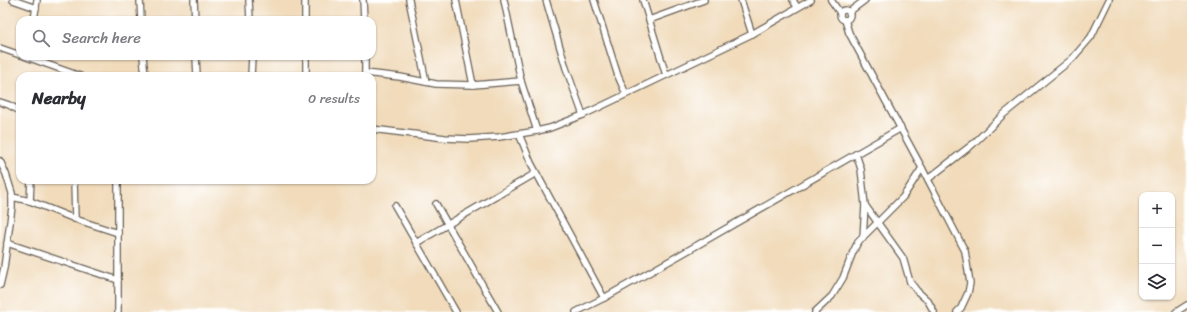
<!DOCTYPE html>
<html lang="en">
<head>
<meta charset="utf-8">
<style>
  body { margin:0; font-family:Sriracha,sans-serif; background:#f7f7f7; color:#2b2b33 }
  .controls { position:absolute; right:12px; bottom:12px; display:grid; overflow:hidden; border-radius:8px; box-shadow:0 1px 3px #0004 }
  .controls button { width:36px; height:36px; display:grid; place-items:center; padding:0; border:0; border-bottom:1px solid #e1e1e2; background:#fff; color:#2b2b33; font:20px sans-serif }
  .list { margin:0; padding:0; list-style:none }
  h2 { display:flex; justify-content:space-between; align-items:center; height:52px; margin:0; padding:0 16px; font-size:17px }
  h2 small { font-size:13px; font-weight:400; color:#7c7c81 }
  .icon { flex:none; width:22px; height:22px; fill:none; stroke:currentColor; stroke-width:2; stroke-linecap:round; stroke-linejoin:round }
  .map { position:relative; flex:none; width:1187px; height:312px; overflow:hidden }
  .search { position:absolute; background:#fff; box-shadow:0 1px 3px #0004; left:16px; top:16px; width:360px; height:44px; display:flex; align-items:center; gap:10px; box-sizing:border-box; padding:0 14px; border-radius:12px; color:#7c7c81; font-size:15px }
  .panel { position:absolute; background:#fff; box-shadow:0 1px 3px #0004; left:16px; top:72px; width:360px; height:112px; border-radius:12px }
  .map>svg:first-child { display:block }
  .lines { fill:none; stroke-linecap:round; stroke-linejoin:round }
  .minor-casing { stroke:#675f54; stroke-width:8 }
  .minor { stroke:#fff; stroke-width:5.5 }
</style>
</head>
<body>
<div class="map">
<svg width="1187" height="312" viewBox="0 0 1187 312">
  <rect width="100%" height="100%" fill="#fff"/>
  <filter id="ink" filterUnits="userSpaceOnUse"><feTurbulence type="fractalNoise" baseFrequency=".025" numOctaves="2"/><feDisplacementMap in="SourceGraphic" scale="8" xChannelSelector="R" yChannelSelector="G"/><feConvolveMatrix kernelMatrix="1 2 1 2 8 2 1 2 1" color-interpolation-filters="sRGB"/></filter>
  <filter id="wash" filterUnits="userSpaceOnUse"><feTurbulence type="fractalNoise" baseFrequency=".012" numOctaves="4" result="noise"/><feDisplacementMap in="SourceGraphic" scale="16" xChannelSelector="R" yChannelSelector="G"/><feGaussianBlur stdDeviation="0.9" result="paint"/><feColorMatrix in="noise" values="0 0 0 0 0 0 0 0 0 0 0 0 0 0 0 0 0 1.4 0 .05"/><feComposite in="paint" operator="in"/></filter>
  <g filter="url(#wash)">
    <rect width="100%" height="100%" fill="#f1dbbb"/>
  </g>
  <g filter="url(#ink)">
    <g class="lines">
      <g class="minor-casing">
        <g id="minor">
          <polyline points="13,0 36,8"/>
          <polyline points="140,0 141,20"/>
          <polyline points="194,0 195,20"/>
          <polyline points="249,0 250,20"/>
          <polyline points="305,0 305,20"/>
          <polyline points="363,0 364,20"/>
          <polyline points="409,0 426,82"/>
          <polyline points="456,0 473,85"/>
          <polyline points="504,0 521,81 537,131"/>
          <polyline points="546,0 566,68 583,115"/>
          <polyline points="594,0 618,76 626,94"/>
          <polyline points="643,0 666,75"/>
          <polyline points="741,0 752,34"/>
          <polyline points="793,0 797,7"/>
          <polyline points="831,0 840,13"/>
          <circle cx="845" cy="15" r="5"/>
          <polyline points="849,12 865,0"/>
          <polyline points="34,20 37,0"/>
          <polyline points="649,20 704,0"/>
          <polyline points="845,20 849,33 922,168 965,251 970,283 968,293 961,308 957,312"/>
          <polyline points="0,48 20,55"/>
          <polyline points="24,56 80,76"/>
          <polyline points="143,56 145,76"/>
          <polyline points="196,56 197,76"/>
          <polyline points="306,56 306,76"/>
          <polyline points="365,56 365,76"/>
          <polyline points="365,73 400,77 436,84 473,85 521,81"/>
          <polyline points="251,76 252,56"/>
          <polyline points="0,102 9,105 20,111"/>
          <polyline points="372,129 445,138 469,139 499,137 537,131 550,128 583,115 752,34 811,0"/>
          <polyline points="519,134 531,163 604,298"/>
          <polyline points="856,154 861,169 865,205 863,238"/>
          <polyline points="0,161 6,174 12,193 12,207 4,268 0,285"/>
          <polyline points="928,179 973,144 1004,114 1072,59 1091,37 1109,0"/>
          <polyline points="74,180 75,219"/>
          <polyline points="12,197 30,201 75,219 118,233"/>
          <polyline points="30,201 31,180"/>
          <polyline points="436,204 498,312"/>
          <polyline points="865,205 903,258 910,282 917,291 928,301 934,312"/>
          <polyline points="395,206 456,312"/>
          <polyline points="7,243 118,280"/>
          <polyline points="416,243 536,173"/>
          <polyline points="118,312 118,180"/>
          <polyline points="576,312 604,298 694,247 901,128"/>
          <polyline points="815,312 832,296 843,278 853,252 858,242 903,197 922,168"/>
          <polyline points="1176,312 1187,305"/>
        </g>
      </g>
      <use href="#minor" class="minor"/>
    </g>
  </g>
</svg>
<div class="controls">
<button>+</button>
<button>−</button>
<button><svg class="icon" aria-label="layers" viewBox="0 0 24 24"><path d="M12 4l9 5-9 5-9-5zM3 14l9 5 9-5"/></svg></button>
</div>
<div class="search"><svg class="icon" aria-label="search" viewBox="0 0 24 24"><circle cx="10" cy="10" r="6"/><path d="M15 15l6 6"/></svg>Search here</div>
<section class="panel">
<h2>Nearby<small>0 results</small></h2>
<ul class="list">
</ul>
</section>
</div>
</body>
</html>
